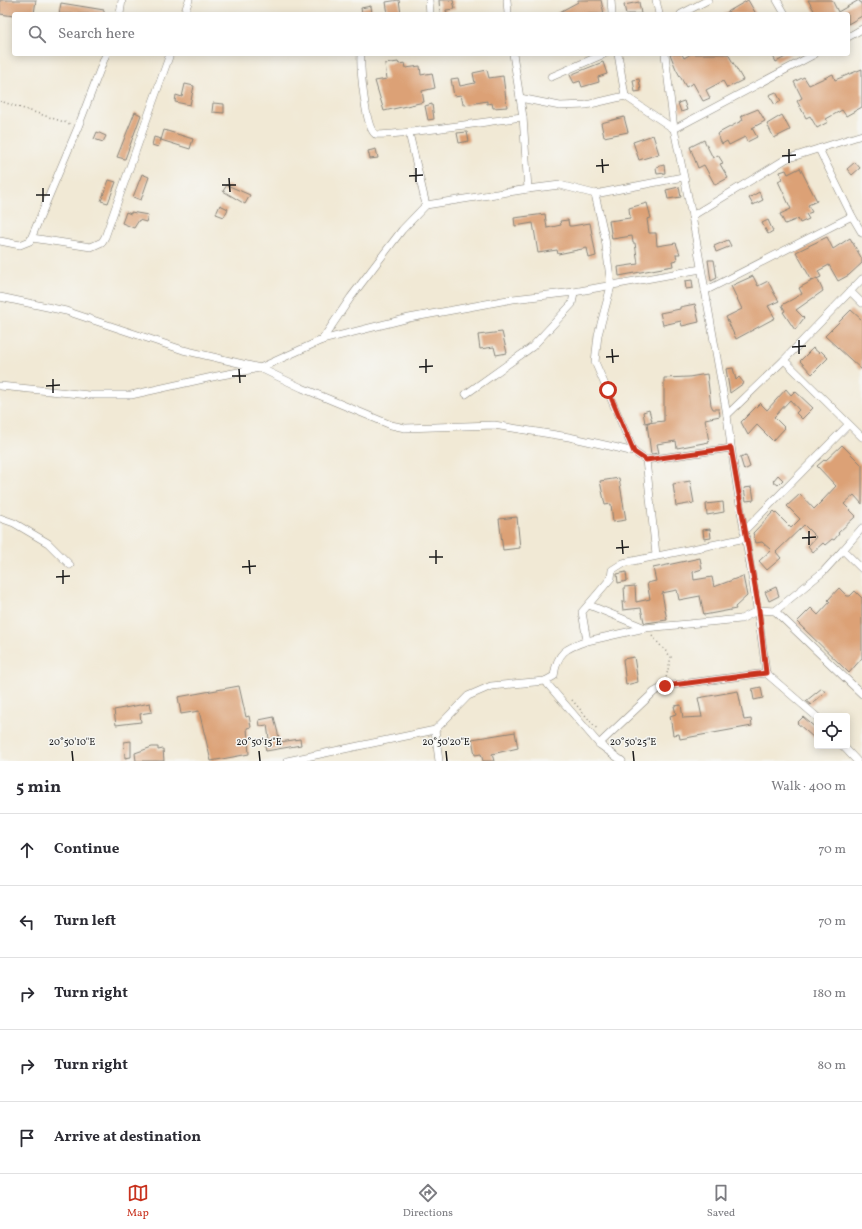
<!DOCTYPE html>
<html lang="en">
<head>
<meta charset="utf-8">
<style>
  body { margin:0; font-family:Vollkorn,serif; background:#f7f7f7; color:#2b2b33 }
  .controls { position:absolute; right:12px; bottom:12px; display:grid; overflow:hidden; border-radius:4px; box-shadow:0 2px 10px #0003 }
  .controls button { width:36px; height:36px; display:grid; place-items:center; padding:0; border:0; border-bottom:1px solid #e1e1e2; background:#fff; color:#2b2b33; font:20px sans-serif }
  .stop { position:absolute; width:12px; height:12px; margin:-9px; border:3px solid #c8321e; border-radius:50%; background:#fff }
  .stop.end { background:#c8321e; border-color:#fff; box-shadow:0 1px 4px #0008 }
  .list { margin:0; padding:0; list-style:none }
  h2 { display:flex; justify-content:space-between; align-items:center; height:52px; margin:0; padding:0 16px; font-size:17px }
  h2 small { font-size:13px; font-weight:400; color:#7c7c81 }
  .list li { display:grid; grid-template-columns:26px 1fr auto; gap:12px; align-items:center; box-sizing:border-box; height:72px; padding:0 16px; border-top:1px solid #e1e1e2 }
  .list b { display:block; font-size:15px; white-space:nowrap }
  .list em { font-size:13px; font-style:normal; color:#7c7c81 }
  .icon { flex:none; width:22px; height:22px; fill:none; stroke:currentColor; stroke-width:2; stroke-linecap:round; stroke-linejoin:round }
  .map { position:relative; flex:none; width:862px; height:761px; overflow:hidden }
  .search { position:absolute; background:#fff; box-shadow:0 2px 10px #0003; left:12px; right:12px; top:12px; height:44px; display:flex; align-items:center; gap:10px; box-sizing:border-box; padding:0 14px; border-radius:4px; color:#7c7c81; font-size:15px }
  .sheet { height:412px; background:#fff }
  nav { display:flex; justify-content:space-around; align-items:center; box-sizing:border-box; height:56px; border-top:1px solid #e1e1e2; background:#fff; font-size:11px; color:#7c7c81 }
  nav a { display:grid; justify-items:center; gap:2px }
  nav .on { color:#c8321e }
  .map>svg:first-child { display:block }
  .building { fill:#dca176 }
  .lines { fill:none; stroke-linecap:round; stroke-linejoin:round }
  .minor-casing { stroke:#868278; stroke-width:8 }
  .path { stroke:#868278; stroke-width:1.5; stroke-dasharray:1 3; stroke-linecap:butt }
  .minor { stroke:#fff; stroke-width:7 }
  .route { stroke:#c8321e; stroke-width:5 }
  .ticks { fill:none; stroke:#1c1c1c; stroke-width:1.5 }
  .ticks-label { font-size:10px; text-anchor:middle; fill:#1c1c1c; stroke:#f6f6f2; stroke-width:3; stroke-linejoin:round; paint-order:stroke }
</style>
</head>
<body>
<div class="map">
<svg width="862" height="761" viewBox="0 0 862 761">
  <rect width="100%" height="100%" fill="#f6f6f2"/>
  <filter id="ink" filterUnits="userSpaceOnUse"><feTurbulence type="fractalNoise" baseFrequency=".025" numOctaves="2"/><feDisplacementMap in="SourceGraphic" scale="8" xChannelSelector="R" yChannelSelector="G"/><feConvolveMatrix kernelMatrix="1 2 1 2 8 2 1 2 1" color-interpolation-filters="sRGB"/></filter>
  <filter id="wash" filterUnits="userSpaceOnUse"><feTurbulence type="fractalNoise" baseFrequency=".012" numOctaves="4" result="noise"/><feDisplacementMap in="SourceGraphic" scale="16" xChannelSelector="R" yChannelSelector="G"/><feGaussianBlur stdDeviation="0.9" result="paint"/><feColorMatrix in="noise" values="0 0 0 0 0 0 0 0 0 0 0 0 0 0 0 0 0 1.4 0 .05"/><feComposite in="paint" operator="in"/></filter>
  <g filter="url(#wash)">
    <rect width="100%" height="100%" fill="#f1e9d5"/>
    <g id="blocks">
      <g class="building">
        <polygon points="0,0 36,0 34,14 14,14 14,16 0,14"/>
        <polygon points="399,0 401,14 388,14 386,2"/>
        <polygon points="439,0 453,0 455,9 446,10 447,14 440,14"/>
        <polygon points="578,0 601,0 604,14 556,14 578,2"/>
        <polygon points="748,0 756,14 724,14"/>
        <polygon points="808,0 832,0 838,12 859,0 862,6 862,16 848,24 848,14 816,14"/>
        <polygon points="639,2 641,14 626,14 624,5"/>
        <polygon points="61,3 104,10 104,14 59,14"/>
        <polygon points="371,6 372,14 362,14 361,8"/>
        <polygon points="670,54 682,54 684,58 691,54 728,54 743,80 727,88 723,81 706,90 710,98 703,101 693,83 686,87 676,69"/>
        <polygon points="772,54 791,54 776,62"/>
        <polygon points="398,62 399,64 405,63 406,68 420,66 421,75 432,73 435,88 422,91 424,102 384,111 375,81 387,79 385,64"/>
        <polygon points="603,62 607,74 598,77 599,82 582,87 580,81 574,83 570,75"/>
        <polygon points="862,69 862,107 846,116 842,110 826,119 828,122 817,128 810,116 806,118 797,101 802,98 794,82 804,77 809,85 833,74 835,80"/>
        <polygon points="487,70 489,78 503,76 507,107 493,108 492,103 487,104 487,101 465,105 463,104 461,95 454,96 451,79 458,78 460,86 475,83 473,73"/>
        <polygon points="639,79 641,91 635,92 633,80"/>
        <polygon points="185,84 194,86 190,105 175,102 176,95 182,97"/>
        <polygon points="776,92 781,101 775,105 769,95"/>
        <polygon points="684,101 687,110 681,112 678,103"/>
        <polygon points="213,103 224,104 224,113 212,112"/>
        <polygon points="432,104 434,119 428,120 425,106"/>
        <polygon points="758,109 765,121 752,128 757,137 747,142 745,137 729,145 727,141 722,144 717,134 743,120 741,116"/>
        <polygon points="135,112 141,115 125,159 117,157"/>
        <polygon points="782,115 790,130 774,138 767,124"/>
        <polygon points="624,117 628,132 604,137 601,123"/>
        <polygon points="164,130 193,139 190,149 161,140"/>
        <polygon points="97,132 106,136 103,142 94,139"/>
        <polygon points="467,132 469,141 459,143 457,133"/>
        <polygon points="653,135 659,154 639,160 633,142"/>
        <polygon points="154,137 161,139 158,147 152,145"/>
        <polygon points="704,140 713,158 718,155 723,163 720,164 728,178 715,185 704,165 698,168 690,147"/>
        <polygon points="376,149 378,158 370,159 368,151"/>
        <polygon points="855,162 860,168 852,175 847,169"/>
        <polygon points="664,165 665,173 657,174 656,167"/>
        <polygon points="800,168 817,201 808,205 812,212 806,214 809,219 800,223 798,219 785,224 780,214 791,209 778,181 782,179 780,172 786,170 788,174"/>
        <polygon points="142,174 149,177 141,200 133,197"/>
        <polygon points="109,180 116,182 108,203 101,201"/>
        <polygon points="227,185 250,195 245,204 223,191"/>
        <polygon points="679,187 681,197 668,199 666,190"/>
        <polygon points="759,192 763,200 753,205 749,198"/>
        <polygon points="647,203 651,218 647,219 649,233 656,233 657,246 676,243 680,254 676,254 677,260 672,261 673,266 619,276 618,267 638,264 635,243 633,243 632,236 612,239 609,221 630,218 629,208"/>
        <polygon points="220,205 228,209 224,217 216,214"/>
        <polygon points="126,212 131,214 131,212 148,215 146,222 139,220 134,228 122,223"/>
        <polygon points="545,214 547,228 561,225 560,221 568,220 569,226 572,226 590,223 596,256 589,258 587,248 558,254 557,250 538,253 533,223 515,226 514,218"/>
        <polygon points="768,220 773,231 768,234 762,223"/>
        <polygon points="827,237 833,249 850,238 862,259 862,263 849,275 838,281 829,265 818,271 821,277 812,281 796,252"/>
        <polygon points="728,240 731,246 716,252 714,246"/>
        <polygon points="708,260 714,260 717,278 711,281"/>
        <polygon points="753,276 758,286 768,281 775,295 779,301 768,306 775,318 736,339 726,317 742,309 731,286"/>
        <polygon points="817,278 823,291 796,310 804,318 795,330 783,312 785,311 782,305 802,294 799,288"/>
        <polygon points="692,280 693,288 686,289 685,281"/>
        <polygon points="695,304 699,322 682,326 681,321 663,325 660,313 680,309 680,307"/>
        <polygon points="851,310 862,320 862,370 825,336"/>
        <polygon points="502,332 507,353 496,355 494,347 480,349 478,335"/>
        <polygon points="813,348 819,353 821,351 828,358 812,374 800,361"/>
        <polygon points="733,368 736,380 739,377 744,383 730,393 726,369"/>
        <polygon points="707,374 711,405 713,409 719,409 720,416 705,419 709,442 677,448 676,441 657,444 659,453 651,454 647,423 664,421 664,378 689,377"/>
        <polygon points="786,389 791,395 795,391 813,408 802,419 796,413 799,410 790,400 774,417 785,428 773,441 757,425 748,435 741,422 760,403 767,410"/>
        <polygon points="649,410 652,421 645,423 643,412"/>
        <polygon points="842,445 862,465 862,504 854,495 844,504 856,516 838,533 839,534 834,540 832,539 825,545 823,543 813,552 808,546 816,537 804,525 776,552 781,558 767,570 759,561 771,550 762,542 756,543 753,533 774,511 791,528 800,519 787,506 800,494 814,509 823,500 836,486 817,466 824,460 825,461"/>
        <polygon points="746,455 750,467 744,470 740,457"/>
        <polygon points="778,475 783,480 778,485 773,481"/>
        <polygon points="619,478 626,520 613,522 611,504 605,505 600,481"/>
        <polygon points="690,481 694,503 676,506 673,484"/>
        <polygon points="752,487 754,500 746,501 744,488"/>
        <polygon points="723,502 724,512 707,515 706,504"/>
        <polygon points="517,517 520,548 503,550 499,519"/>
        <polygon points="710,529 711,538 704,539 703,530"/>
        <polygon points="700,558 702,569 693,572 694,580 712,577 714,587 743,576 747,596 735,607 736,609 704,615 700,596 679,600 677,590 662,593 667,620 646,623 644,622 641,608 623,610 622,602 625,602 624,587 635,586 636,602 650,599 647,583 656,581 653,568"/>
        <polygon points="626,572 627,581 618,583 617,574"/>
        <polygon points="776,587 779,596 769,601 765,592"/>
        <polygon points="839,588 847,596 850,596 855,591 862,598 862,658 849,673 797,622 811,608 818,615 830,602 828,600"/>
        <polygon points="634,657 638,682 626,685 623,659"/>
        <polygon points="239,686 246,717 249,716 251,727 247,728 249,754 211,761 199,711 181,714 178,697"/>
        <polygon points="761,687 763,698 754,700 752,689"/>
        <polygon points="822,688 825,692 811,705 806,701"/>
        <polygon points="738,691 744,720 751,719 752,726 680,739 679,734 673,735 670,716 676,714 674,706 681,705 683,718 702,717 698,698"/>
        <polygon points="150,703 152,712 140,714 141,722 116,725 114,710"/>
        <polygon points="274,717 280,742 300,739 301,745 266,751 264,740 269,739 267,725 260,726 259,720"/>
        <polygon points="803,717 817,729 817,734 814,738 797,723"/>
        <polygon points="515,732 518,748 492,754 494,761 483,761 481,754 475,755 472,739"/>
        <polygon points="131,741 131,757 125,758 124,742"/>
        <polygon points="152,747 158,747 158,750 163,749 164,761 136,761 135,753"/>
      </g>
    </g>
  </g>
  <g filter="url(#ink)">
    <use href="#blocks" fill-opacity="0" stroke="#868278" stroke-width="1"/>
    <g class="lines">
      <g class="minor-casing">
        <g id="minor">
          <polyline points="429,0 430,14"/>
          <polyline points="507,0 508,14"/>
          <polyline points="611,0 612,14"/>
          <polyline points="656,0 659,14"/>
          <polyline points="777,0 785,14"/>
          <polyline points="120,14 122,0"/>
          <polyline points="184,14 189,0"/>
          <polyline points="681,14 708,0"/>
          <polyline points="848,37 862,29"/>
          <path d="M361 54C360 67 365 127 375 134 382 138 504 119 523 117"/>
          <polyline points="513,54 523,117 528,189"/>
          <polyline points="618,54 625,96"/>
          <path d="M665 54 674 129 692 216 727 415C737 502 756 586 766 673L817 717"/>
          <polyline points="551,77 604,54"/>
          <polyline points="520,98 560,106 586,105 625,96 674,129 815,54"/>
          <polyline points="409,133 426,205"/>
          <polyline points="819,149 852,216"/>
          <polyline points="595,194 605,238 611,286 598,335 595,362 634,452"/>
          <polyline points="692,216 786,159 862,135"/>
          <polyline points="32,238 91,247 102,242 105,237 170,54"/>
          <polyline points="0,241 20,245 30,241 78,127 106,54"/>
          <polyline points="705,291 852,216 862,233"/>
          <polyline points="850,291 862,303"/>
          <polyline points="0,297 66,311 183,350 260,368 302,388 391,425 405,428 494,425 569,437 614,447 634,452 646,460 731,448"/>
          <polyline points="322,340 351,297 402,230 426,205 528,189 560,185 595,194 683,177"/>
          <polyline points="784,360 862,437"/>
          <polyline points="0,386 89,395 131,395 217,376 260,368 322,340 409,318 513,299 574,292 701,269"/>
          <polyline points="466,394 532,347 572,304 574,292"/>
          <polyline points="727,415 784,360 862,279"/>
          <polyline points="646,460 656,555"/>
          <polyline points="0,518 14,523 48,543 70,565"/>
          <polyline points="744,531 848,425"/>
          <polyline points="843,550 862,528"/>
          <polyline points="589,605 645,628 741,619 759,610 775,611 824,571 843,550 862,569"/>
          <polyline points="775,611 862,694"/>
          <polyline points="587,641 645,628"/>
          <polyline points="545,681 599,744 622,761"/>
          <polyline points="435,730 439,761"/>
          <polyline points="599,744 654,692 665,686 766,673"/>
          <polyline points="843,746 857,761"/>
          <path d="M287 761 435 730 468 696 491 686 545 681 554 676C557 652 566 648 587 641L582 612 611 578 612 570 623 563 746 538"/>
        </g>
      </g>
      <g class="path">
        <polyline points="0,101 70,124"/>
        <polyline points="652,636 671,657 666,678"/>
        <polyline points="572,700 598,730"/>
      </g>
      <use href="#minor" class="minor"/>
    </g>
  </g>
  <g class="lines" filter="url(#ink)">
    <polyline class="route" points="608,390 634,452 646,460 731,448 759,610 766,673 665,686"/>
  </g>
  <path class="ticks" d="M789 149V163M782 156 796 155M602 159 603 173M596 166 609 165M416 168V182M409 176 423 175M229 178 230 192M222 185H236M43 188V202M36 195H50M799 340V354M792 347 806 346M612 349 613 363M606 357 619 356M426 359V373M419 367 433 366M239 369 240 383M232 376H246M53 379V393M46 386 60 385M809 531V545M802 538 816 537M622 540 623 554M616 548 629 547M436 550V564M429 557H443M249 560 250 574M242 567 256 566M63 570V584M56 577 70 576M72 751 73 761M259 751 260 761M446 751 447 761M633 751 634 761"/>
  <g class="ticks-label">
    <text x="72" y="745">20°50'10"E</text>
    <text x="259" y="745">20°50'15"E</text>
    <text x="446" y="745">20°50'20"E</text>
    <text x="633" y="745">20°50'25"E</text>
  </g>
</svg>
<div class="controls">
<button><svg class="icon" aria-label="locate" viewBox="0 0 24 24"><circle cx="12" cy="12" r="6"/><path d="M12 2v4M12 18v4M2 12h4M18 12h4"/></svg></button>
</div>
<div class="stop" style="left:608px;top:390px"></div>
<div class="stop end" style="left:665px;top:686px"></div>
<div class="search"><svg class="icon" aria-label="search" viewBox="0 0 24 24"><circle cx="10" cy="10" r="6"/><path d="M15 15l6 6"/></svg>Search here</div>
</div>
<section class="sheet">
<h2>5 min<small>Walk · 400 m</small></h2>
<ul class="list">
<li><svg class="icon" aria-label="ahead" viewBox="0 0 24 24"><path d="M12 20V5M6 11l6-6 6 6"/></svg><div><b>Continue</b></div><em>70 m</em></li>
<li><svg class="icon" aria-label="left" viewBox="0 0 24 24"><path d="M17 20v-9H6M10 6l-5 5 5 5"/></svg><div><b>Turn left</b></div><em>70 m</em></li>
<li><svg class="icon" aria-label="right" viewBox="0 0 24 24"><path d="M7 20v-9h11M14 6l5 5-5 5"/></svg><div><b>Turn right</b></div><em>180 m</em></li>
<li><svg class="icon" aria-label="right" viewBox="0 0 24 24"><path d="M7 20v-9h11M14 6l5 5-5 5"/></svg><div><b>Turn right</b></div><em>80 m</em></li>
<li><svg class="icon" aria-label="arrive" viewBox="0 0 24 24"><path d="M6 21V4h12l-3 4 3 4H6"/></svg><div><b>Arrive at destination</b></div></li>
</ul>
</section>
<nav>
<a class="on"><svg class="icon" aria-label="map" viewBox="0 0 24 24"><path d="M3 6l6-2 6 2 6-2v14l-6 2-6-2-6 2zM9 4v14M15 6v14"/></svg>Map</a>
<a><svg class="icon" aria-label="directions" viewBox="0 0 24 24"><path d="M12 3l9 9-9 9-9-9zM9 14v-3h6M13 9l2 2-2 2"/></svg>Directions</a>
<a><svg class="icon" aria-label="saved" viewBox="0 0 24 24"><path d="M7 4h10v16l-5-4-5 4z"/></svg>Saved</a>
</nav>
</body>
</html>
